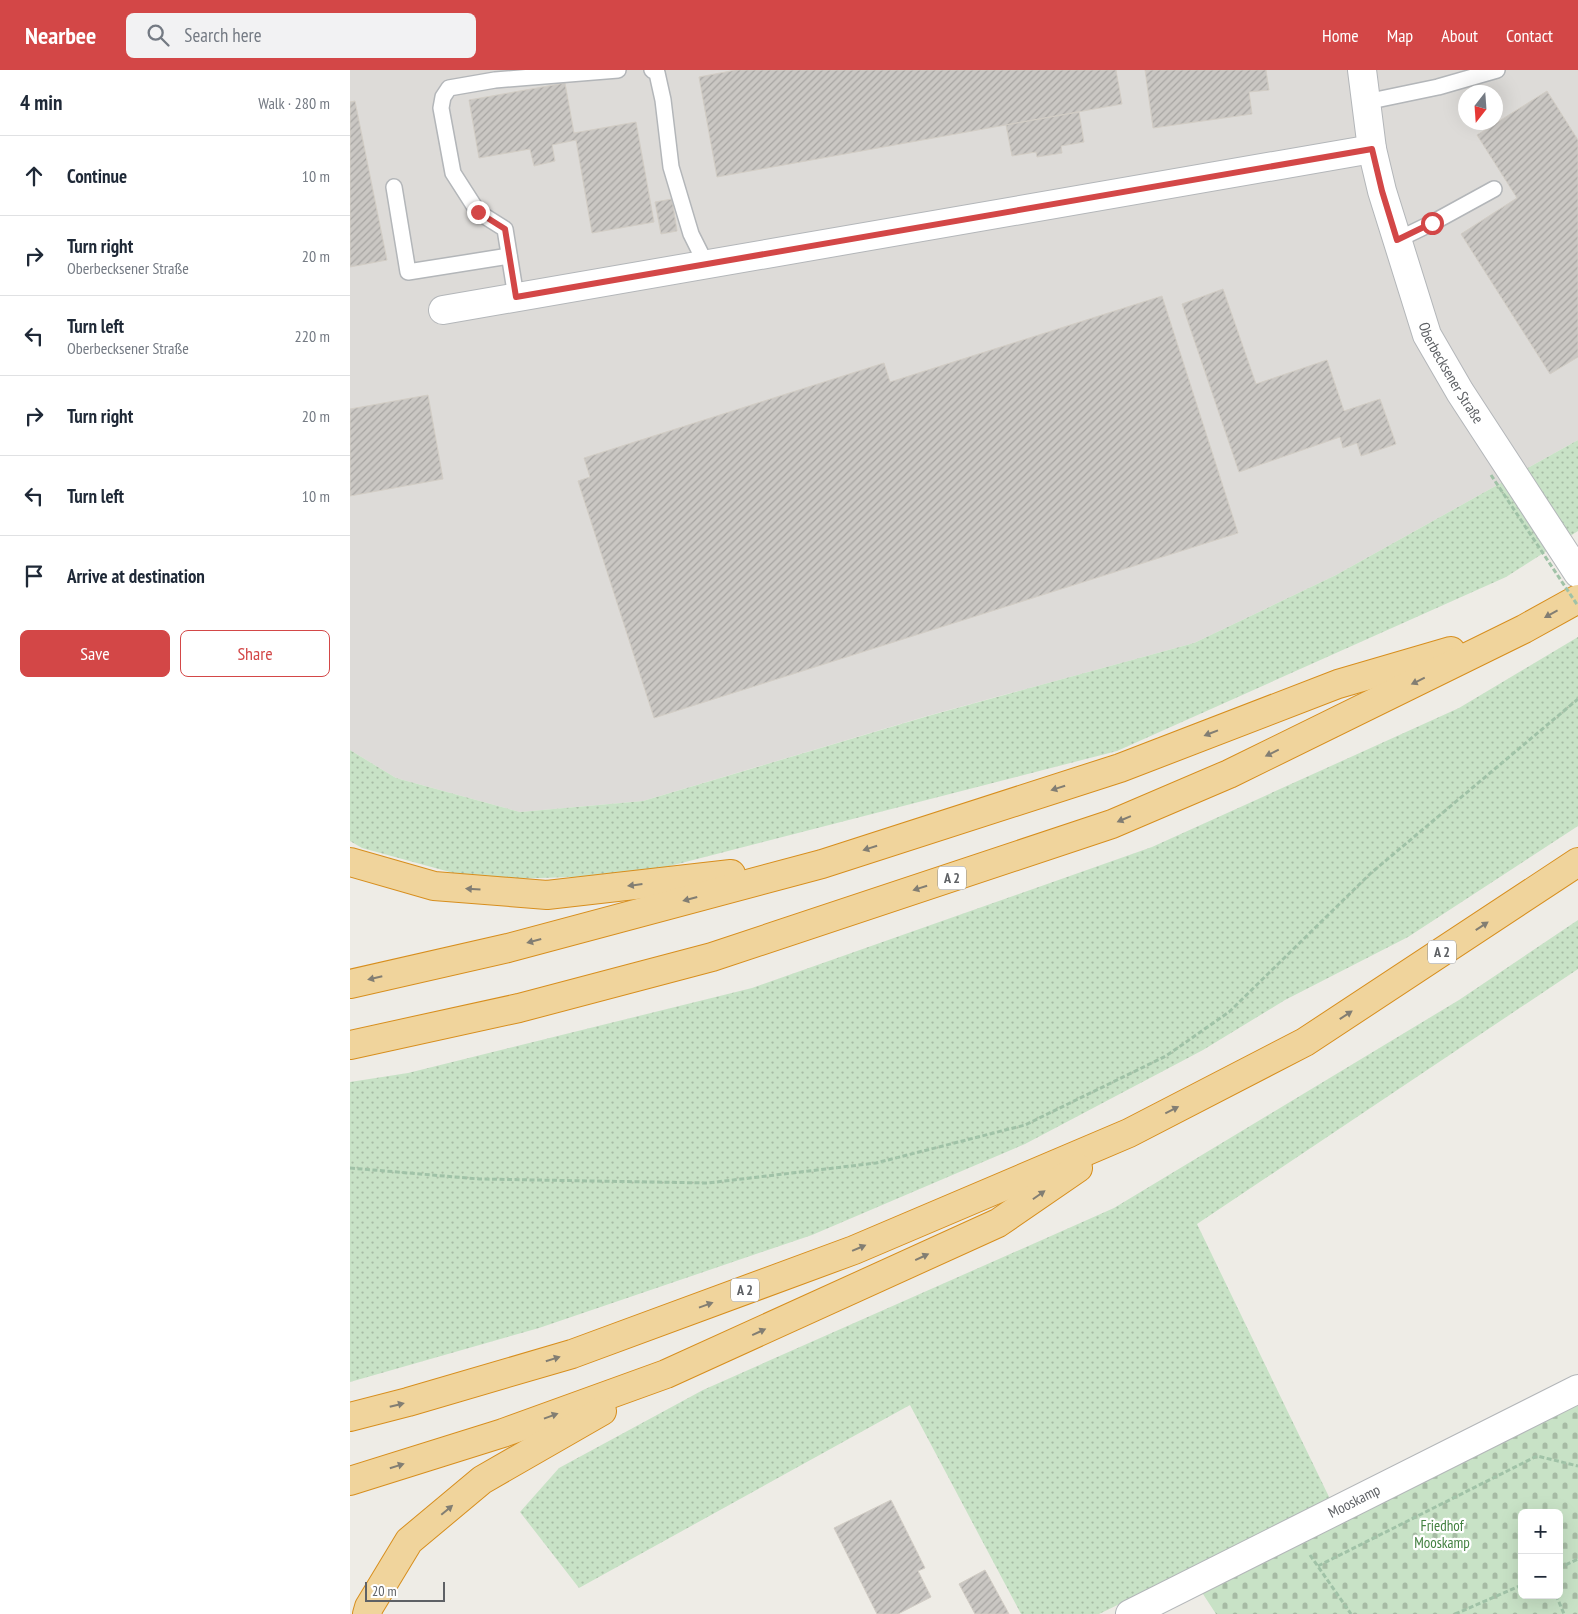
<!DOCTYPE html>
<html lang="en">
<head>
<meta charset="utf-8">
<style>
  body { margin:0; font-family:"PT Sans Narrow",sans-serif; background:#f2f2f3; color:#1f2937 }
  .controls { position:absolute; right:15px; bottom:15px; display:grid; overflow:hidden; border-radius:8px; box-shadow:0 5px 20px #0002 }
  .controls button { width:45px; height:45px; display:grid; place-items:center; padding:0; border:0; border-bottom:1px solid #e0e1e3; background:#fff; color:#1f2937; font:25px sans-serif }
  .compass { position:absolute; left:1108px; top:15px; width:45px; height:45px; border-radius:50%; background:#fff; box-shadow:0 5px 20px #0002; rotate:197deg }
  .scale { position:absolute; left:15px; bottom:12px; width:80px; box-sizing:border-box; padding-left:5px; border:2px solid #5e6165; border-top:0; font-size:14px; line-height:18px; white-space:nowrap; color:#5e6165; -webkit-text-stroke:4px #fff; paint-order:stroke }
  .stop { position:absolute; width:15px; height:15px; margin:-11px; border:4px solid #d34747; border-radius:50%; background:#fff }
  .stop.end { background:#d34747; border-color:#fff; box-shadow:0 1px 5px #0008 }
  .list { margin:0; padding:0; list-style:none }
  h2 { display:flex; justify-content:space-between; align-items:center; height:65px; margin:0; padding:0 20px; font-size:21px }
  h2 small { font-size:16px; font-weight:400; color:#747a83 }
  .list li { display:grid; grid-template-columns:32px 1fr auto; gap:15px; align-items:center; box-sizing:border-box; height:80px; padding:0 20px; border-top:1px solid #e0e1e3 }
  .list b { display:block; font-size:19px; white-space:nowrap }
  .list p { margin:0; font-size:16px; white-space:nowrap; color:#747a83 }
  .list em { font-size:16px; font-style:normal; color:#747a83 }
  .actions { display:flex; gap:10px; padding:15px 20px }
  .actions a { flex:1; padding:11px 0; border:1px solid #d34747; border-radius:8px; text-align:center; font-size:18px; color:#d34747 }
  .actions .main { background:#d34747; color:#fff }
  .icon { flex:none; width:28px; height:28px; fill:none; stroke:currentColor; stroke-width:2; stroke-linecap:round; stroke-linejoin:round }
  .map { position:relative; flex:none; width:1228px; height:1544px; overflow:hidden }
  header { display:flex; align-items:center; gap:30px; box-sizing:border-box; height:70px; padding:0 25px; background:#d34747; color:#fff }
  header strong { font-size:24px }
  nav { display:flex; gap:28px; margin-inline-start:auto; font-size:18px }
  .search { width:350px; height:45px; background:#f2f2f3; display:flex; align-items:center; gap:12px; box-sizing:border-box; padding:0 18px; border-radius:8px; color:#747a83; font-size:19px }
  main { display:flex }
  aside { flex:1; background:#fff }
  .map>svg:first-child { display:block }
  .industrial { fill:#dddbd8; fill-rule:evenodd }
  .grass { fill:url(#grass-dots) }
  .cemetery { fill:url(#cemetery-stones); fill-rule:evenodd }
  .building { fill:url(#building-hatch); stroke:#d2cdc5 }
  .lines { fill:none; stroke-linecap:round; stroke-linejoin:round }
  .lane-casing { stroke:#b3b6b9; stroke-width:18 }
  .street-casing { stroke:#b3b6b9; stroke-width:30 }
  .highway-casing { stroke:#d78e1d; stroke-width:30 }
  .path { stroke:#a0c2a7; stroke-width:3; stroke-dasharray:5 2.5; stroke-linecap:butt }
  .lane { stroke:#fff; stroke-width:15 }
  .street { stroke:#fff; stroke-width:28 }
  .highway { stroke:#f0d49c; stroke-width:28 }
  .path-bridge { stroke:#a0c2a7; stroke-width:3; stroke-dasharray:5 2.5; stroke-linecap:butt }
  .oneway { fill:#827e73 }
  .route { stroke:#d34747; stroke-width:6 }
  .labels { text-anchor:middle; stroke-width:4.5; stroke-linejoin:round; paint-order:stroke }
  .shield { fill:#fff; stroke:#8e9093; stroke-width:1 }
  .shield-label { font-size:14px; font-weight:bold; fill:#5e6165 }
  .street-label { font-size:15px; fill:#5e6165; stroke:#fff }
  .park-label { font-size:15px; fill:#438141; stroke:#fff }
</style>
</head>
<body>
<header>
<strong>Nearbee</strong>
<div class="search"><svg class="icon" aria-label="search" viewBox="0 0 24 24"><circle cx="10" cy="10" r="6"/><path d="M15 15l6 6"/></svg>Search here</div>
<nav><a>Home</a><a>Map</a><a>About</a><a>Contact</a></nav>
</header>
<main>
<aside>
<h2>4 min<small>Walk · 280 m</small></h2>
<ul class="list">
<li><svg class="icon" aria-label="ahead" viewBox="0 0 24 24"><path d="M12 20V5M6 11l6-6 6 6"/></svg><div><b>Continue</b></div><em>10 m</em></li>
<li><svg class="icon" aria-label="right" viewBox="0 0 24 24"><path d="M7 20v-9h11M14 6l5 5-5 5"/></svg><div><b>Turn right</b><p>Oberbecksener Straße</p></div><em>20 m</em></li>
<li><svg class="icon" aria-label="left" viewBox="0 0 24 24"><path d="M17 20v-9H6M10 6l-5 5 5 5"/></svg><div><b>Turn left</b><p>Oberbecksener Straße</p></div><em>220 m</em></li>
<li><svg class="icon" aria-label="right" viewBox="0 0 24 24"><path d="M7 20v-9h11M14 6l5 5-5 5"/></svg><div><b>Turn right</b></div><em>20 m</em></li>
<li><svg class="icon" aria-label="left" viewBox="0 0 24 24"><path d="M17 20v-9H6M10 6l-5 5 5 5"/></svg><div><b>Turn left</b></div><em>10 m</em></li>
<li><svg class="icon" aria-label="arrive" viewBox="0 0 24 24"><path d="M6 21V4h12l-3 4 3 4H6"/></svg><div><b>Arrive at destination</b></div></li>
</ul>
<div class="actions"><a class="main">Save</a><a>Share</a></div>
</aside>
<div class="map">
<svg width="1228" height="1544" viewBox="0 0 1228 1544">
  <defs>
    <pattern id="grass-dots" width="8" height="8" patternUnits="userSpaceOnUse" patternTransform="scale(1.25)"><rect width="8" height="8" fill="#c8e2c6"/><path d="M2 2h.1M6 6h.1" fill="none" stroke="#a6bba4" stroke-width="1.8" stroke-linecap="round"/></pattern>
    <pattern id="cemetery-stones" width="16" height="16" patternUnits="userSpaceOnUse" patternTransform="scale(1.25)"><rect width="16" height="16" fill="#c8e2c6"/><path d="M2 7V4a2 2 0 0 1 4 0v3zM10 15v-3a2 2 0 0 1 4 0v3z" fill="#a6bba4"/></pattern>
    <pattern id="building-hatch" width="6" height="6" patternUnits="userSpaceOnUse" patternTransform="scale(1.25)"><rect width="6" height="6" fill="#cac7c3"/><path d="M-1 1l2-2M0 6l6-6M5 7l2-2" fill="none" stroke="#a7a5a2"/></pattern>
  </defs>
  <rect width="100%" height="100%" fill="#eeece6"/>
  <path class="industrial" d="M0 0H1228V370L986 505 844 573 577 646 293 731 170 742 46 708 0 680ZM1116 22H1146V52H1116Z"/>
  <g class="grass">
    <polygon points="1228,370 1228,461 1156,507 767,681 285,805 129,810 12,778 0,771 0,680 46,708 170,742 293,731 578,646 844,573 986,505"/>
    <polygon points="1228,567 1228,756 1058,867 935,930 853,980 675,1074 462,1165 189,1258 0,1312 0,1012 58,1003 402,918 802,777 1109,638"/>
    <polygon points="1228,850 1228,899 847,1154 981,1431 749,1544 671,1544 560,1335 229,1518 170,1442 209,1398 353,1320 764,1138 1109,930"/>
  </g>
  <path class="cemetery" d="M1228 1309V1544H866L838 1501ZM1172 1443H1209V1525H1172Z"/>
  <g class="building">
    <polygon points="386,0 766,0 772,34 367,107 349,7"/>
    <polygon points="795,0 916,0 919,20 899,22 902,44 803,58"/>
    <polygon points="215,13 224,63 286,52 304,152 242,163 226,70 202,75 205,91 184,96 180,79 129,88 119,30"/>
    <polygon points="1197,21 1228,70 1228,287 1200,304 1111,164 1167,128 1127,65"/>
    <polygon points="5,31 37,190 0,197 0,32"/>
    <polygon points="729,42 734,72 711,76 712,83 687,87 686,82 662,86 656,55"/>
    <polygon points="322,129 327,161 311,164 305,132"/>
    <polygon points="873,219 906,314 977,290 994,341 1030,329 1046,374 1011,386 1007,373 993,378 990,367 889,402 832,234"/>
    <polygon points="812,226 888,463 304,648 228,411 240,407 234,388 534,293 540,312"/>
    <polygon points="78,325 93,409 0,426 0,339"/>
    <polygon points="541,1430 575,1498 568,1501 581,1527 548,1544 527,1544 484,1458"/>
    <polygon points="635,1500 659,1544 625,1544 609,1514"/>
  </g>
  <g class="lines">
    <g class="lane-casing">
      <g id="lane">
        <polyline points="302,0 307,3 313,30 321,97 341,164 356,194"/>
        <polyline points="1016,32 1088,17 1147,0"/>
        <polyline points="44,117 58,202 159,186"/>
        <polyline points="1047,170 1082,153 1144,119"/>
        <polyline points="166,227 155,159 128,142 103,103 91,38 93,27 99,18 145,10 268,0"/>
      </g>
    </g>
    <g class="street-casing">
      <g id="street">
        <path id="s1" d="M1012 0 1022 79 1032 121 1077 265 1110 322 1228 503"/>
        <polyline points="93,240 1022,79"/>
        <path id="s2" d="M780 1544 1228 1319"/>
      </g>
    </g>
    <g class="highway-casing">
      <g id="highway">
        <polyline points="0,792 84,816 197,825 381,804"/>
        <polyline points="0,914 158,878 472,794 770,698 988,614 1101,581"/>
        <polyline points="0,975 169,938 362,887 762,754 879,704 1174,559 1228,529"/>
        <polyline points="0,1347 58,1332 222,1284 504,1180 779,1063 955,972 1228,792"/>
        <polyline points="0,1411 153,1363 316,1304 648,1153 728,1098"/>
        <polyline points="17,1544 19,1537 59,1471 132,1410 252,1341"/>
      </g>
    </g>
    <g class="path">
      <polyline points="0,1098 129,1109 358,1113 526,1093 675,1055 816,986 879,942 1021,803 1228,629"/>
      <polyline points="960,1485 1001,1544"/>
      <polyline points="968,1496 1187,1386 1228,1396"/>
      <polyline points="1209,1498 1228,1489"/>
      <polyline points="1206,1525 1214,1544"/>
      <polyline points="1105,1544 1172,1515"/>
    </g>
    <use href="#lane" class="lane"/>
    <use href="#street" class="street"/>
    <use href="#highway" class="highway"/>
    <polyline class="path-bridge" points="1141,405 1228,536"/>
  </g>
  <defs><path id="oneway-solid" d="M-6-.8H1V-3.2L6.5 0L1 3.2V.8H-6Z" transform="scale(1.25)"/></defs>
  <g class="oneway">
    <use href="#oneway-solid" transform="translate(1201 544) rotate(151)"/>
    <use href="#oneway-solid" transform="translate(1068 611) rotate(154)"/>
    <use href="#oneway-solid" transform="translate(861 663) rotate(159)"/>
    <use href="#oneway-solid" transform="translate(922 683) rotate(154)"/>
    <use href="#oneway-solid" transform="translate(708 718) rotate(162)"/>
    <use href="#oneway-solid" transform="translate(774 749) rotate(157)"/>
    <use href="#oneway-solid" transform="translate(520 778) rotate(162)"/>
    <use href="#oneway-solid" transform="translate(285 815) rotate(173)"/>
    <use href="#oneway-solid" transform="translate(570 818) rotate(162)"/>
    <use href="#oneway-solid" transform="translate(123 819) rotate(-176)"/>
    <use href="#oneway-solid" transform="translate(340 829) rotate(165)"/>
    <use href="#oneway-solid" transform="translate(1132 856) rotate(-33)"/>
    <use href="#oneway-solid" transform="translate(184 871) rotate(165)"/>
    <use href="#oneway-solid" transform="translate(25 908) rotate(167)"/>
    <use href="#oneway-solid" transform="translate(996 945) rotate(-33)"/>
    <use href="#oneway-solid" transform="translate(822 1040) rotate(-27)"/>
    <use href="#oneway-solid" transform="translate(689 1125) rotate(-35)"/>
    <use href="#oneway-solid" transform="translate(509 1178) rotate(-23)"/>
    <use href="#oneway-solid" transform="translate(572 1187) rotate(-25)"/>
    <use href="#oneway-solid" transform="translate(356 1235) rotate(-20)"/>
    <use href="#oneway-solid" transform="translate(409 1262) rotate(-25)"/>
    <use href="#oneway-solid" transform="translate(203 1289) rotate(-17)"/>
    <use href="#oneway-solid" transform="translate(47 1335) rotate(-14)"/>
    <use href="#oneway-solid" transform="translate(201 1346) rotate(-20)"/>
    <use href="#oneway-solid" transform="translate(47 1396) rotate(-17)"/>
    <use href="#oneway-solid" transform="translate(97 1440) rotate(-40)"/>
  </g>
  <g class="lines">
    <polyline class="route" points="128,142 155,159 166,227 1022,79 1032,121 1047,170 1082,153"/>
  </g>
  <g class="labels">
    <g class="shield">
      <rect x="588" y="796.5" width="28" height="23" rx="4"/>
      <rect x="1078" y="870.5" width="28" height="23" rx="4"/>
      <rect x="381" y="1208.5" width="28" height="23" rx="4"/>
    </g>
    <g class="shield-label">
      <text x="602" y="813">A 2</text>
      <text x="1092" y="887">A 2</text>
      <text x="395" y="1225">A 2</text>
    </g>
    <g class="street-label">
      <text dy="5" stroke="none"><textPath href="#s1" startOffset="318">Oberbecksener Straße</textPath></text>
      <text dy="5" stroke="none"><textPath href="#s2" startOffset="251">Mooskamp</textPath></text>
    </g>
    <g class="park-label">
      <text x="1092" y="1461">Friedhof<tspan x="1092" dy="17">Mooskamp</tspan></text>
    </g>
  </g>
</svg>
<div class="controls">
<button>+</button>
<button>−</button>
</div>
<svg class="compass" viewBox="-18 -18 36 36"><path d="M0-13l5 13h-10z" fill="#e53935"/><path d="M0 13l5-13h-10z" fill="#747a83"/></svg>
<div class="scale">20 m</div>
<div class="stop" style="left:1082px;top:153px"></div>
<div class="stop end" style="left:128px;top:142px"></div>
</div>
</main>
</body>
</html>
